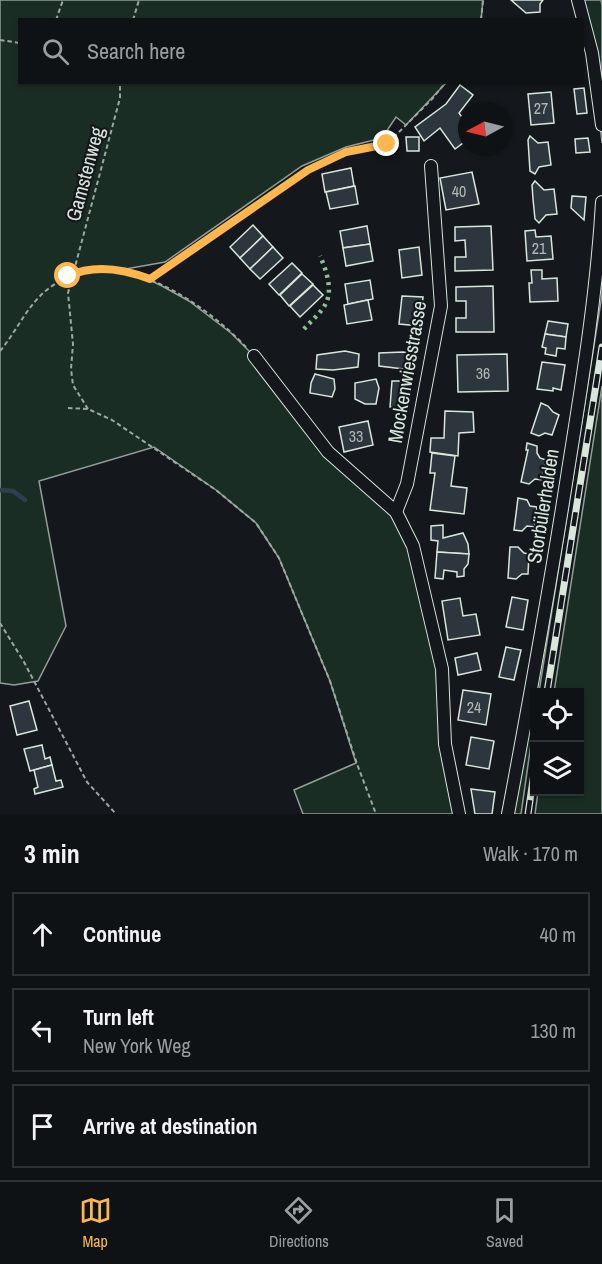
<!DOCTYPE html>
<html lang="en">
<head>
<meta charset="utf-8">
<style>
  body { margin:0; font-family:"Archivo Narrow",sans-serif; background:#1d2022; color:#f1f3f6 }
  .controls { position:absolute; right:18px; bottom:18px; display:grid; overflow:hidden; border-radius:0px; box-shadow:0 2px 4px #0004 }
  .controls button { width:54px; height:54px; display:grid; place-items:center; padding:0; border:0; border-bottom:2px solid #2f3234; background:#0f1215; color:#f1f3f6; font:30px sans-serif }
  .compass { position:absolute; left:458px; top:102px; width:54px; height:54px; border-radius:50%; background:#0f1215; box-shadow:0 2px 4px #0004; rotate:263deg }
  .stop { position:absolute; width:18px; height:18px; margin:-14px; border:4px solid #ffb74d; border-radius:50%; background:#fff }
  .stop.end { background:#ffb74d; border-color:#fff; box-shadow:0 2px 6px #0008 }
  .list { margin:0; padding:0; list-style:none }
  h2 { display:flex; justify-content:space-between; align-items:center; height:78px; margin:0; padding:0 24px; font-size:26px }
  h2 small { font-size:20px; font-weight:400; color:#9b9ea0 }
  .list li { display:grid; grid-template-columns:39px 1fr auto; gap:18px; align-items:center; box-sizing:border-box; height:84px; margin:0 12px 12px; padding:0 12px; border:2px solid #2f3234; border-radius:0px }
  .list b { display:block; font-size:22px; white-space:nowrap }
  .list p { margin:0; font-size:20px; white-space:nowrap; color:#9b9ea0 }
  .list em { font-size:20px; font-style:normal; color:#9b9ea0 }
  .icon { flex:none; width:33px; height:33px; fill:none; stroke:currentColor; stroke-width:2; stroke-linecap:round; stroke-linejoin:round }
  .map { position:relative; flex:none; width:602px; height:814px; overflow:hidden }
  .search { position:absolute; background:#0f1215; box-shadow:0 2px 4px #0004; left:18px; right:18px; top:18px; height:66px; display:flex; align-items:center; gap:15px; box-sizing:border-box; padding:0 21px; border-radius:0px; color:#9b9ea0; font-size:22px }
  .sheet { height:366px; background:#0f1215 }
  nav { display:flex; justify-content:space-around; align-items:center; box-sizing:border-box; height:84px; border-top:2px solid #2f3234; background:#0f1215; font-size:16px; color:#9b9ea0 }
  nav a { display:grid; justify-items:center; gap:3px }
  nav .on { color:#ffb74d }
  .map>svg:first-child { display:block }
  .green { fill:#1a2d24; stroke:#939e99; stroke-width:1.5 }
  .lines { fill:none; stroke-linecap:round; stroke-linejoin:round }
  .stream { stroke:#2f3f4d; stroke-width:4.5 }
  .building { fill:#2c363c; stroke:#d8e6dc; stroke-width:1.5 }
  .minor-casing { stroke:#d8e6dc; stroke-width:14 }
  .path { stroke:#9da8a2; stroke-width:2; stroke-dasharray:4.5 3; stroke-linecap:butt }
  .minor { stroke:#14181c; stroke-width:12 }
  .rail-casing { stroke:#d8e6dc; stroke-width:7 }
  .rail { stroke:#14181c; stroke-width:4.5; stroke-dasharray:14; stroke-linecap:butt }
  .hedge { stroke:#8ac095; stroke-width:4.5; stroke-dasharray:3 4.5; stroke-linecap:butt }
  .route { stroke:#ffb74d; stroke-width:8 }
  .labels { text-anchor:middle; stroke-width:4.5; stroke-linejoin:round; paint-order:stroke }
  .number-label { font-size:16px; fill:#adbab4 }
  .street-label { font-size:20px; fill:#d8e6dc; stroke:#14181c }
</style>
</head>
<body>
<div class="map">
<svg width="602" height="814" viewBox="0 0 602 814">
  <rect width="100%" height="100%" fill="#14181c"/>
  <g class="green">
    <polygon points="0,0 483,0 481,20 20,20 20,82 446,83 406,125 396,117 382,138 346,147 302,166 165,262 120,270 141,276 162,286 189,301 231,333 254,356 328,452 396,512 413,546 442,669 459,814 303,814 294,790 356,763 330,681 279,558 256,523 216,490 154,447 39,481 66,626 38,681 14,685 0,683"/>
    <polygon points="578,0 601,0 602,6 602,143 592,53"/>
    <polygon points="602,202 602,295 539,692 534,692 534,723 521,814 508,814 543,631"/>
    <polygon points="602,386 602,814 535,814 538,792 580,792 580,692 554,692"/>
  </g>
  <g class="lines">
    <polyline class="stream" points="0,490 13,491 25,500"/>
  </g>
  <g class="building">
    <polygon points="511,0 543,0 540,4 540,12 526,13"/>
    <polygon points="460,85 473,95 459,113 467,124 467,140 455,149 440,128 424,141 415,127 446,104"/>
    <polygon points="584,88 587,113 577,114 574,89"/>
    <polygon points="551,92 554,123 531,125 528,94"/>
    <polygon points="530,136 538,143 548,142 551,165 539,167 535,174 530,171 528,140"/>
    <polygon points="406,137 419,137 419,151 407,151"/>
    <polygon points="588,138 590,152 576,153 575,139"/>
    <polygon points="351,168 354,186 325,192 322,174"/>
    <polygon points="472,172 479,204 446,210 440,178"/>
    <polygon points="535,181 544,190 554,189 557,214 546,215 539,223 535,219 533,199 532,185"/>
    <polygon points="355,186 358,204 330,209 326,192"/>
    <polygon points="572,196 586,197 584,220 571,208"/>
    <polygon points="253,225 263,236 240,258 230,247"/>
    <polygon points="367,226 370,244 343,248 340,231"/>
    <polygon points="491,226 493,270 455,271 455,257 466,257 465,240 455,241 455,227"/>
    <polygon points="535,230 536,237 551,236 553,259 527,261 525,231"/>
    <polygon points="263,236 273,247 250,269 240,258"/>
    <polygon points="370,244 373,261 346,266 343,248"/>
    <polygon points="273,247 283,258 260,279 250,269"/>
    <polygon points="419,247 422,275 402,278 399,250"/>
    <polygon points="292,263 302,273 279,295 269,284"/>
    <polygon points="531,270 542,270 542,279 557,278 558,301 530,302 529,283 532,283"/>
    <polygon points="302,274 313,284 289,306 280,295"/>
    <polygon points="370,280 373,299 348,304 345,284"/>
    <polygon points="313,285 323,295 300,317 290,306"/>
    <polygon points="493,286 494,332 456,332 456,318 466,318 466,301 456,301 456,287"/>
    <polygon points="402,296 423,297 420,326 399,324"/>
    <polygon points="368,300 372,320 347,324 344,305"/>
    <polygon points="548,321 568,324 566,337 545,334"/>
    <polygon points="545,334 566,337 565,349 557,348 556,356 545,354 546,348 542,347"/>
    <polygon points="345,351 359,354 358,367 333,370 316,369 317,355"/>
    <polygon points="403,352 416,354 412,370 379,366 379,353"/>
    <polygon points="507,354 508,391 458,392 457,355"/>
    <polygon points="542,362 565,365 561,390 553,388 553,391 537,389"/>
    <polygon points="315,374 334,379 335,389 332,397 310,393 311,383"/>
    <polygon points="376,379 379,388 376,404 365,404 355,399 355,383"/>
    <polygon points="392,381 400,381 410,385 407,410 390,407"/>
    <polygon points="541,403 548,406 553,412 559,415 552,435 545,433 539,436 531,433"/>
    <polygon points="445,411 473,412 474,432 459,433 458,456 430,452 431,438 444,438"/>
    <polygon points="368,421 373,445 344,452 339,427"/>
    <polygon points="527,443 537,446 537,453 540,458 546,460 542,480 535,479 529,484 521,482 528,450 526,450"/>
    <polygon points="432,453 455,456 451,486 467,488 464,514 430,510 435,473 430,473"/>
    <polygon points="518,498 527,500 530,506 537,507 535,527 527,526 522,531 514,530"/>
    <polygon points="443,525 443,538 463,533 468,544 469,554 437,552 438,541 431,540 431,526"/>
    <polygon points="510,547 518,547 524,553 529,554 528,574 522,574 516,579 508,578"/>
    <polygon points="437,552 469,554 468,564 464,569 464,576 457,577 457,572 444,570 443,579 435,578"/>
    <polygon points="512,597 528,600 523,630 506,627"/>
    <polygon points="460,598 463,616 476,614 480,635 448,640 442,601"/>
    <polygon points="506,647 521,650 514,680 499,677"/>
    <polygon points="477,653 481,670 458,675 455,658"/>
    <polygon points="463,690 491,694 486,725 458,720"/>
    <polygon points="29,701 37,730 17,735 10,706"/>
    <polygon points="471,737 494,741 489,769 466,765"/>
    <polygon points="42,745 45,759 50,757 52,765 30,771 24,749"/>
    <polygon points="52,765 56,781 61,780 63,787 35,794 34,789 38,787 34,770"/>
    <polygon points="471,789 495,792 492,814 475,814"/>
  </g>
  <g class="lines">
    <g class="minor-casing">
      <g id="minor">
        <polyline points="578,0 592,53 602,125"/>
        <polyline points="254,356 328,452 396,512 413,546 442,669 445,744 459,814"/>
        <polyline points="396,512 407,484 441,306 431,166"/>
        <path d="M508 814C530 697 551 581 569 464 583 377 597 290 602 202"/>
      </g>
    </g>
    <g class="path">
      <polyline points="56,20 63,0"/>
      <polyline points="133,20 139,0"/>
      <polyline points="481,20 483,0"/>
      <polyline points="0,40 20,43"/>
      <polyline points="150,279 308,170 347,152 387,144 433,98 446,82"/>
      <path d="M0 351C17 331 27 305 48 289 111 239 200 299 246 347"/>
      <polyline points="68,408 88,409 112,420 216,490 256,523 279,558 330,681 357,764 376,814"/>
      <polyline points="88,409 73,385 71,369 73,344 68,293 120,98 120,82"/>
      <polyline points="0,623 24,662 87,782 116,814"/>
    </g>
    <use href="#minor" class="minor"/>
    <g class="rail-casing">
      <g id="rail">
        <polyline points="547,692 602,347"/>
        <polyline points="528,814 534,773"/>
      </g>
    </g>
    <use href="#rail" class="rail"/>
    <path class="hedge" d="M304 329C311 321 322 312 326 303 333 290 326 269 320 256"/>
  </g>
  <g class="lines">
    <path class="route" d="M68 276C94 264 124 269 150 279L308 170 346 152 387 144"/>
  </g>
  <g class="labels">
    <g class="number-label">
      <text x="541" y="114">27</text>
      <text x="459" y="197">40</text>
      <text x="539" y="254">21</text>
      <text x="483" y="379">36</text>
      <text x="356" y="442">33</text>
      <text x="474" y="713">24</text>
    </g>
    <g class="street-label">
      <text transform="translate(85 174) rotate(-75)" y="7">Gamstenweg</text>
      <text transform="translate(407 372) rotate(-80)" y="7">Mockenwiesstrasse</text>
      <text transform="translate(543 506) rotate(-81)" y="7">Storbülerhalden</text>
    </g>
  </g>
</svg>
<div class="controls">
<button><svg class="icon" aria-label="locate" viewBox="0 0 24 24"><circle cx="12" cy="12" r="6"/><path d="M12 2v4M12 18v4M2 12h4M18 12h4"/></svg></button>
<button><svg class="icon" aria-label="layers" viewBox="0 0 24 24"><path d="M12 4l9 5-9 5-9-5zM3 14l9 5 9-5"/></svg></button>
</div>
<svg class="compass" viewBox="-18 -18 36 36"><path d="M0-13l5 13h-10z" fill="#e53935"/><path d="M0 13l5-13h-10z" fill="#9b9ea0"/></svg>
<div class="stop" style="left:68px;top:276px"></div>
<div class="stop end" style="left:387px;top:144px"></div>
<div class="search"><svg class="icon" aria-label="search" viewBox="0 0 24 24"><circle cx="10" cy="10" r="6"/><path d="M15 15l6 6"/></svg>Search here</div>
</div>
<section class="sheet">
<h2>3 min<small>Walk · 170 m</small></h2>
<ul class="list">
<li><svg class="icon" aria-label="ahead" viewBox="0 0 24 24"><path d="M12 20V5M6 11l6-6 6 6"/></svg><div><b>Continue</b></div><em>40 m</em></li>
<li><svg class="icon" aria-label="left" viewBox="0 0 24 24"><path d="M17 20v-9H6M10 6l-5 5 5 5"/></svg><div><b>Turn left</b><p>New York Weg</p></div><em>130 m</em></li>
<li><svg class="icon" aria-label="arrive" viewBox="0 0 24 24"><path d="M6 21V4h12l-3 4 3 4H6"/></svg><div><b>Arrive at destination</b></div></li>
</ul>
</section>
<nav>
<a class="on"><svg class="icon" aria-label="map" viewBox="0 0 24 24"><path d="M3 6l6-2 6 2 6-2v14l-6 2-6-2-6 2zM9 4v14M15 6v14"/></svg>Map</a>
<a><svg class="icon" aria-label="directions" viewBox="0 0 24 24"><path d="M12 3l9 9-9 9-9-9zM9 14v-3h6M13 9l2 2-2 2"/></svg>Directions</a>
<a><svg class="icon" aria-label="saved" viewBox="0 0 24 24"><path d="M7 4h10v16l-5-4-5 4z"/></svg>Saved</a>
</nav>
</body>
</html>
